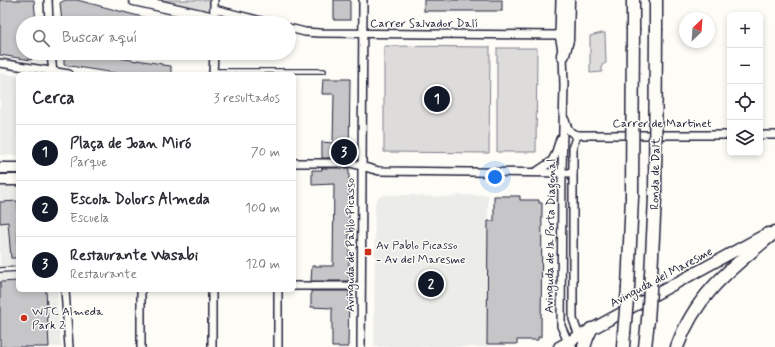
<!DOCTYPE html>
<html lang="es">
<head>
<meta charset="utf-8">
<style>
  body { margin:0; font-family:Mynerve,sans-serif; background:#f7f7f7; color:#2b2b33 }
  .controls { position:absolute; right:12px; top:12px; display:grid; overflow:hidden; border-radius:6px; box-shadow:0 2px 6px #0003 }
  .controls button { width:36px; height:36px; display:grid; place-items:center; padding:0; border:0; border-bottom:1px solid #e1e1e2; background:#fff; color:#2b2b33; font:20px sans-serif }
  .compass { position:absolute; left:679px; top:12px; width:36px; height:36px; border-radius:50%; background:#fff; box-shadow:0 2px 6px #0003; rotate:25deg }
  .you { position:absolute; left:495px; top:177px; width:14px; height:14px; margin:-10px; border:3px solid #fff; border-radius:50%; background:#1a73e8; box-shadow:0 0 0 6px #1a73e833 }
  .badge { display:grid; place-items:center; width:26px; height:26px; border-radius:50%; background:#111827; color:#fff; font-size:13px; font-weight:700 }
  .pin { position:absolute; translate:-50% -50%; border:2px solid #fff; box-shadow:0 1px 4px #0006 }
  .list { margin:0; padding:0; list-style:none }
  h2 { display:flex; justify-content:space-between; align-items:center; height:52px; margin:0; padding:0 16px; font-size:17px }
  h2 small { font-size:13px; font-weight:400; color:#7c7c81 }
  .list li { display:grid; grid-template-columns:26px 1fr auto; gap:12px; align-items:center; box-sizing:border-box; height:56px; padding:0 16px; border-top:1px solid #e1e1e2 }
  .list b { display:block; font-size:15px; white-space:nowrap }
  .list p { margin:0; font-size:13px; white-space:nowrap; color:#7c7c81 }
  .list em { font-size:13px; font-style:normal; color:#7c7c81 }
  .icon { flex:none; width:22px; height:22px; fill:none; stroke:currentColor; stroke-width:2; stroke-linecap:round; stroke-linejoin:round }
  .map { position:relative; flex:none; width:775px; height:347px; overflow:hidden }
  .search { position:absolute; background:#fff; box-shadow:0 2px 6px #0003; left:16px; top:16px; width:280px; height:44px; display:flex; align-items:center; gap:10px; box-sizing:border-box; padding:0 14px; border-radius:22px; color:#7c7c81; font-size:15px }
  .panel { position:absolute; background:#fff; box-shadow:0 2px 6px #0003; left:16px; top:72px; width:280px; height:220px; border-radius:6px }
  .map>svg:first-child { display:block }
  .built { fill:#ecece9 }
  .green { fill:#dddcdb; stroke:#807f8b }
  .building { fill:#c6c6c8; stroke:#22223b }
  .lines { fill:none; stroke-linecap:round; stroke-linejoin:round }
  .lane-casing { stroke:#22223b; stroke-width:6 }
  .street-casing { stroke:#22223b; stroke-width:10 }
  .secondary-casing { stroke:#22223b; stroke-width:13 }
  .highway-casing { stroke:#22223b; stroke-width:15 }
  .lane { stroke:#fdfcf7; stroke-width:3.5 }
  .street { stroke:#fdfcf7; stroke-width:7 }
  .secondary { stroke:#fdfcf7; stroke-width:10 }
  .highway { stroke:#fdfcf7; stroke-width:12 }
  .highway-bridge-casing { stroke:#22223b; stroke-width:15; stroke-linecap:butt }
  .highway-bridge { stroke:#fdfcf7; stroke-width:12 }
  .poi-dot { fill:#c8321e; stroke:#fdfcf7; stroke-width:1.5 }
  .labels { text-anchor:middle; stroke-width:3; stroke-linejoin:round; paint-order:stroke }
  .street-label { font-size:12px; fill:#22223b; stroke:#fdfcf7 }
  .poi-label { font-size:12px; fill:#22223b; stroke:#fdfcf7; text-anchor:start }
</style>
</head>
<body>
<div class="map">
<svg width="775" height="347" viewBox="0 0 775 347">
  <rect width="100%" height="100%" fill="#fdfcf7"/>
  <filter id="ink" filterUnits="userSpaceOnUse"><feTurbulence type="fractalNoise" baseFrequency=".025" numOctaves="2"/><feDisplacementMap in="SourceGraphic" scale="8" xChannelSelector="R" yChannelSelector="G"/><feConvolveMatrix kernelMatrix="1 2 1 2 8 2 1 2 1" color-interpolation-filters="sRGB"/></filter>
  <g filter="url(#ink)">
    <g class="built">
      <polygon points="0,73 18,76 18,155 0,155"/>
      <polygon points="0,185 18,185 18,290 57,290 61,347 0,347"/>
      <polygon points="385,195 416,195 416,196 457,197 457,195 488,195 487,347 374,347 375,204 377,200 379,197"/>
    </g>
    <g class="green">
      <polygon points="145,0 212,0 211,8 208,12"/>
      <polygon points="602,33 605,33 606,63 602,65 602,72 590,73 590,36"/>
      <polygon points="384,46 490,47 489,153 384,152"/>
      <polygon points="497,48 537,48 536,152 497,152"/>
    </g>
    <g class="building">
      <polygon points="0,0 34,0 36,23 23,23 23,53 38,53 31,60 0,55"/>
      <polygon points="65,0 77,0 158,21 158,23 102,23 85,18 78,21 78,23 62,23 60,3"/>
      <rect x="334" y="0" width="16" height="20"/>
      <rect x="424" y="0" width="78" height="11"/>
      <polygon points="64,53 88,53 95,54 96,54 120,57 120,58 137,61 137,60 162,64 162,65 171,66 171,74 121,74 64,65"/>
      <polygon points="323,79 350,79 349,158 322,158 322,142 333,143 334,94 322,94"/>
      <polygon points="322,168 349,168 349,281 311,281 312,266 333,266 334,184 312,185 312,170 322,170"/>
      <polygon points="494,196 520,196 520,200 539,200 539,203 542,203 541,337 538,337 538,340 517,340 517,344 487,344 488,221 494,221"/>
      <polygon points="18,201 18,258 11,258 8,222 0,223 0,202"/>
      <polygon points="18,281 18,290 46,290 49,347 0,347 0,282"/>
      <polygon points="311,291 349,291 348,347 332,347 332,308 311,307"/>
    </g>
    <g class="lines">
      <g class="lane-casing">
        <g id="lane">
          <polyline points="213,71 324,71"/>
          <polyline points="0,270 18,269"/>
        </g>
      </g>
      <g class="street-casing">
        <g id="street">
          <polyline points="48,0 49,23"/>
          <polyline points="560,0 559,35 563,55 564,85 562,172 561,326 568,342"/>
          <polyline points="214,9 269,23"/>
          <polyline points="214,23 214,0"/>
          <polyline points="289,28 305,32 319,33 559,35"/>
          <polyline points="51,53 53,74"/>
          <polyline points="0,63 69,74"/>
          <polyline points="213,74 214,53"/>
          <path d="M565 120C567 127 569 134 578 135"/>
          <polyline points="760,135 775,135"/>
          <polyline points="294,163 350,163 379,171 573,173"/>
          <polyline points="536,172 551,162 555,155 560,139"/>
          <polyline points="294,286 361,286"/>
          <polyline points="65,290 69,347"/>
          <polyline points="579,336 573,319 573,146 576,138 578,135 730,135"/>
          <polyline points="141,347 141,290"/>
          <polyline points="212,347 212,290"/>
          <polyline points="278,347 278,290"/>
          <polyline points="361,347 363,0"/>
        </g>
      </g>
      <g class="secondary-casing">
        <g id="secondary">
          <polyline points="134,0 214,18"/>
          <polyline points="0,168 18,168"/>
          <polyline points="0,180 18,180"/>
          <polyline points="559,347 768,233"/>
        </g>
      </g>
      <g class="highway-casing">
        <g id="highway">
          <polyline points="633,0 633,28"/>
          <polyline points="656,0 656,29"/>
          <polyline points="563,55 567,40 568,0"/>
          <polyline points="651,275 655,198"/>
          <polyline points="628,288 632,197"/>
          <polyline points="568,342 570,347"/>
          <polyline points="584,347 587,338 591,329"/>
          <polyline points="623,347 624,333"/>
          <polyline points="645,347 648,320"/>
          <path d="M677 347C696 293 733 267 775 232"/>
        </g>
      </g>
      <use href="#lane" class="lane"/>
      <use href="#street" class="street"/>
      <use href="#secondary" class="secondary"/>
      <use href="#highway" class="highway"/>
      <g class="highway-bridge-casing">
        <g id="highway-bridge">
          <polyline points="632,197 633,28"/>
          <polyline points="655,198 656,29"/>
          <polyline points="648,320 651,275"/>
          <polyline points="624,333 628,288"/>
        </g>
      </g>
      <use href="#highway-bridge" class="highway-bridge"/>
    </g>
  </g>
  <g class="poi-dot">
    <rect x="364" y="248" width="8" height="8" rx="2"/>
    <circle cx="24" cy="318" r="4"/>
  </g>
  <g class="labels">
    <g class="street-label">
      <text x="424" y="27">Carrer Salvador Dalí</text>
      <text x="662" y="127">Carrer de Martinet</text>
      <text transform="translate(655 174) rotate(-89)" y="4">Ronda de Dalt</text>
      <text transform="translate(550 236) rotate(-89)" y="4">Avinguda de la Porta Diagonal</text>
      <text transform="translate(350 245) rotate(-90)" y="4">Avinguda de Pablo Picasso</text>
      <text transform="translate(661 277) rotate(-28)" y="4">Avinguda del Maresme</text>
    </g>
    <g class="poi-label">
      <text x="376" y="249">Av Pablo Picasso<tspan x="376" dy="14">- Av del Maresme</tspan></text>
      <text x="32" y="315">WTC Almeda<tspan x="32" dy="14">Park 2</tspan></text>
    </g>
  </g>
</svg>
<div class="controls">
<button>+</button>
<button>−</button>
<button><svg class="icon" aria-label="locate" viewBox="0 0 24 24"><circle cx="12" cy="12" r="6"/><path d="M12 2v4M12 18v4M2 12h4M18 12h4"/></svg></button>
<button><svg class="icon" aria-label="layers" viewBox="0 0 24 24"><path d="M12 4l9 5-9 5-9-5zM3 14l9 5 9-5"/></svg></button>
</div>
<svg class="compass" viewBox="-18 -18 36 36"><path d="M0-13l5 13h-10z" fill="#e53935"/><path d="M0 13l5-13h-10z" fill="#7c7c81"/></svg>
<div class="you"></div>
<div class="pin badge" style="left:437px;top:99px">1</div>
<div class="pin badge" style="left:431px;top:284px">2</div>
<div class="pin badge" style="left:344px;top:152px">3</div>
<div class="search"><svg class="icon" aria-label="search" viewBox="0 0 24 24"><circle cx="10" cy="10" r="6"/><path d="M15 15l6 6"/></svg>Buscar aquí</div>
<section class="panel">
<h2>Cerca<small>3 resultados</small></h2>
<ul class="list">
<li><span class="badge">1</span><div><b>Plaça de Joan Miró</b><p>Parque</p></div><em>70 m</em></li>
<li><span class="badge">2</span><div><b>Escola Dolors Almeda</b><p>Escuela</p></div><em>100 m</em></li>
<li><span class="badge">3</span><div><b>Restaurante Wasabi</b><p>Restaurante</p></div><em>120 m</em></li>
</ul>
</section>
</div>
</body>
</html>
